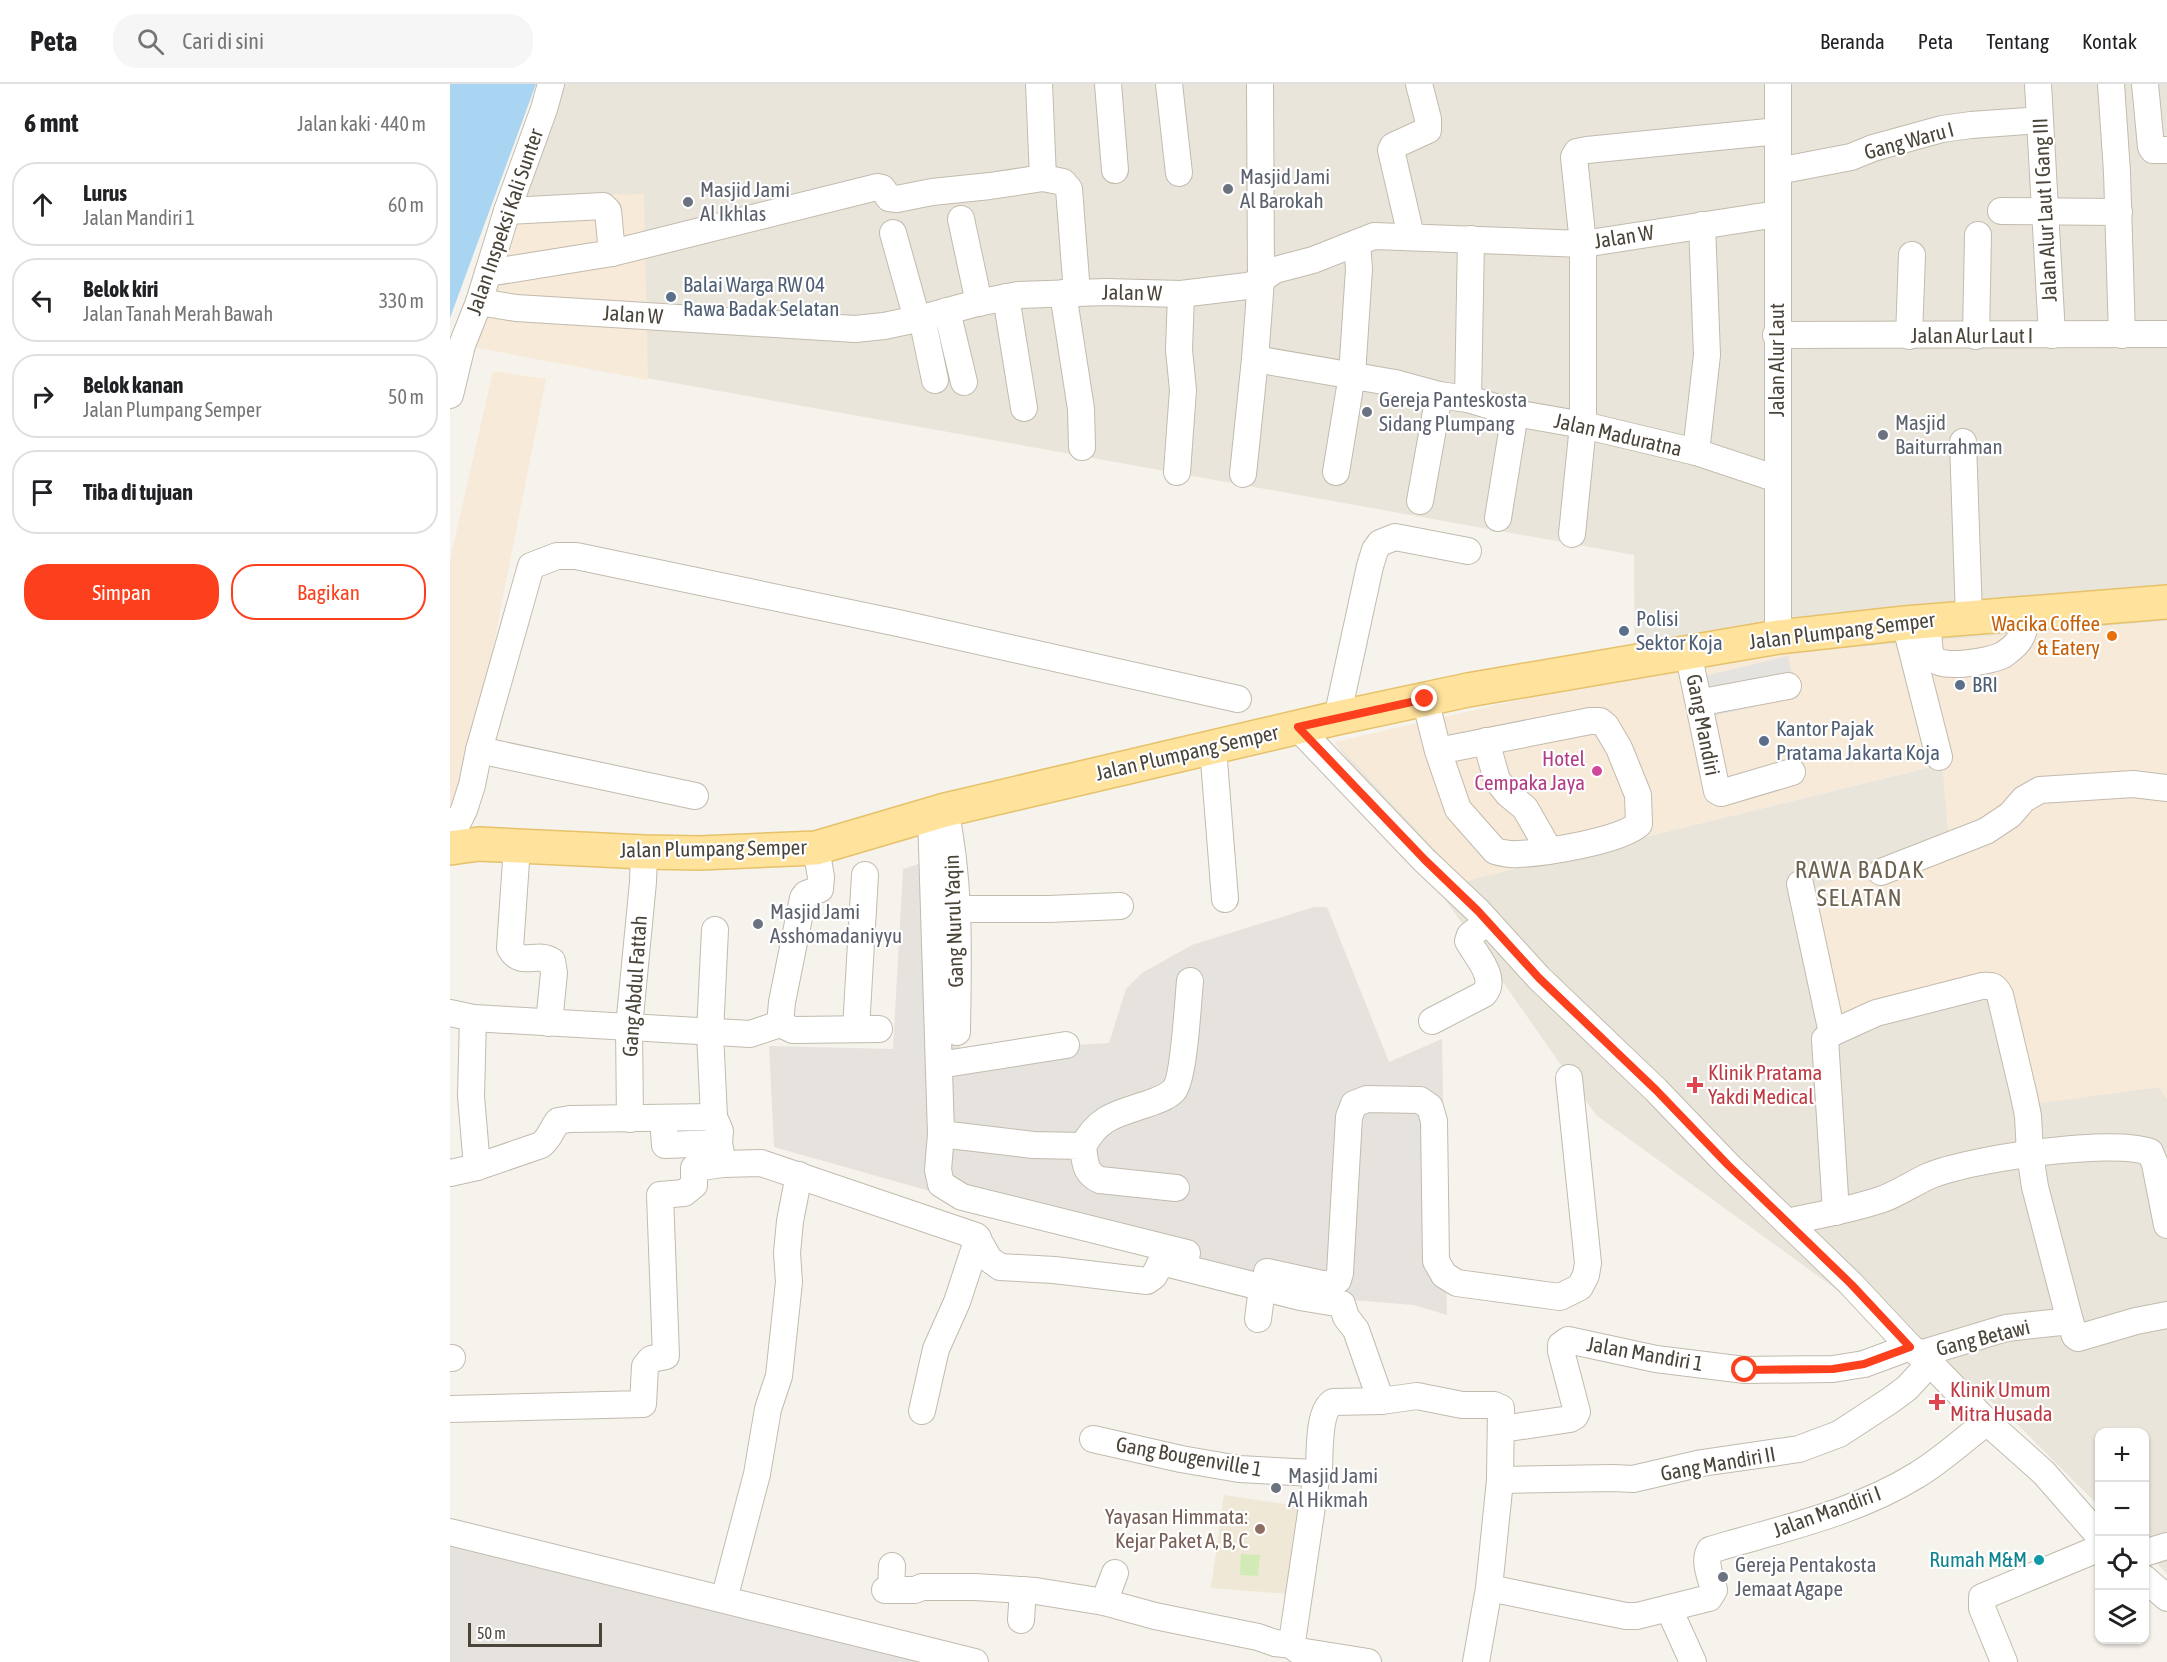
<!DOCTYPE html>
<html lang="id">
<head>
<meta charset="utf-8">
<style>
  body { margin:0; font-family:"Asap Condensed",sans-serif; background:#f6f6f6; color:#202124 }
  .controls { position:absolute; right:18px; bottom:18px; display:grid; overflow:hidden; border-radius:12px; box-shadow:0 2px 4px #0004 }
  .controls button { width:54px; height:54px; display:grid; place-items:center; padding:0; border:0; border-bottom:2px solid #e0e0e0; background:#fff; color:#202124; font:30px sans-serif }
  .scale { position:absolute; left:18px; bottom:15px; width:134px; box-sizing:border-box; padding-left:6px; border:3px solid #4b4439; border-top:0; font-size:16px; line-height:21px; white-space:nowrap; color:#4b4439; -webkit-text-stroke:4px #fff; paint-order:stroke }
  .stop { position:absolute; width:18px; height:18px; margin:-14px; border:4px solid #fc3f1d; border-radius:50%; background:#fff }
  .stop.end { background:#fc3f1d; border-color:#fff; box-shadow:0 2px 6px #0008 }
  .list { margin:0; padding:0; list-style:none }
  h2 { display:flex; justify-content:space-between; align-items:center; height:78px; margin:0; padding:0 24px; font-size:26px }
  h2 small { font-size:20px; font-weight:400; color:#757577 }
  .list li { display:grid; grid-template-columns:39px 1fr auto; gap:18px; align-items:center; box-sizing:border-box; height:84px; margin:0 12px 12px; padding:0 12px; border:2px solid #e0e0e0; border-radius:24px }
  .list b { display:block; font-size:22px; white-space:nowrap }
  .list p { margin:0; font-size:20px; white-space:nowrap; color:#757577 }
  .list em { font-size:20px; font-style:normal; color:#757577 }
  .actions { display:flex; gap:12px; padding:18px 24px }
  .actions a { flex:1; padding:14px 0; border:2px solid #fc3f1d; border-radius:24px; text-align:center; font-size:21px; color:#fc3f1d }
  .actions .main { background:#fc3f1d; color:#fff }
  .icon { flex:none; width:33px; height:33px; fill:none; stroke:currentColor; stroke-width:2; stroke-linecap:round; stroke-linejoin:round }
  .map { position:relative; flex:none; width:1717px; height:1578px; overflow:hidden }
  header { display:flex; align-items:center; gap:36px; box-sizing:border-box; height:84px; padding:0 30px; background:#fff; border-bottom:2px solid #e0e0e0 }
  header strong { font-size:28px }
  nav { display:flex; gap:33px; margin-inline-start:auto; font-size:21px }
  .search { width:420px; height:54px; background:#f6f6f6; display:flex; align-items:center; gap:15px; box-sizing:border-box; padding:0 21px; border-radius:24px; color:#757577; font-size:22px }
  main { display:flex }
  aside { flex:1; background:#fff }
  .map>svg:first-child { display:block }
  .residential { fill:#eae5da }
  .commercial { fill:#f7ead8 }
  .industrial { fill:#e6e2dd }
  .education { fill:#efe8d6 }
  .green { fill:#d2eab5 }
  .parking { fill:#e5e3e0 }
  .water { fill:#a9d4f2 }
  .lines { fill:none; stroke-linecap:round; stroke-linejoin:round }
  .minor-casing { stroke:#c2bbae; stroke-width:28 }
  .major-casing { stroke:#e6c16a; stroke-width:36 }
  .minor { stroke:#fff; stroke-width:26 }
  .major { stroke:#ffe39c; stroke-width:33 }
  .route { stroke:#fc3f1d; stroke-width:8 }
  .worship-dot { fill:#6b7280; stroke:#fff; stroke-width:2 }
  .service-dot { fill:#5c6f8a; stroke:#fff; stroke-width:2 }
  .food-dot { fill:#e8710a; stroke:#fff; stroke-width:2 }
  .hotel-dot { fill:#d1479c; stroke:#fff; stroke-width:2 }
  .health-dot { fill:#e0444e; stroke:#fff; stroke-width:2 }
  .education-dot { fill:#8d6e63; stroke:#fff; stroke-width:2 }
  .culture-dot { fill:#0f9aa8; stroke:#fff; stroke-width:2 }
  .labels { text-anchor:middle; stroke-width:4.5; stroke-linejoin:round; paint-order:stroke }
  .street-label { font-size:21px; fill:#4b4439; stroke:#fff }
  .worship-label { font-size:21px; fill:#5b616d; stroke:#fff; text-anchor:start }
  .service-label { font-size:21px; fill:#4e5e75; stroke:#fff; text-anchor:start }
  .food-label { font-size:21px; fill:#c56008; stroke:#fff; text-anchor:end }
  .hotel-label { font-size:21px; fill:#b23c85; stroke:#fff; text-anchor:end }
  .health-label { font-size:21px; fill:#be3a42; stroke:#fff; text-anchor:start }
  .education-label { font-size:21px; fill:#785e54; stroke:#fff; text-anchor:end }
  .culture-label { font-size:21px; fill:#0d838f; stroke:#fff; text-anchor:end }
  .quarter-label { font-size:24px; letter-spacing:1.5px; fill:#6e6250; stroke:#fff }
</style>
</head>
<body>
<header>
<strong>Peta</strong>
<div class="search"><svg class="icon" aria-label="search" viewBox="0 0 24 24"><circle cx="10" cy="10" r="6"/><path d="M15 15l6 6"/></svg>Cari di sini</div>
<nav><a>Beranda</a><a>Peta</a><a>Tentang</a><a>Kontak</a></nav>
</header>
<main>
<aside>
<h2>6 mnt<small>Jalan kaki · 440 m</small></h2>
<ul class="list">
<li><svg class="icon" aria-label="ahead" viewBox="0 0 24 24"><path d="M12 20V5M6 11l6-6 6 6"/></svg><div><b>Lurus</b><p>Jalan Mandiri 1</p></div><em>60 m</em></li>
<li><svg class="icon" aria-label="left" viewBox="0 0 24 24"><path d="M17 20v-9H6M10 6l-5 5 5 5"/></svg><div><b>Belok kiri</b><p>Jalan Tanah Merah Bawah</p></div><em>330 m</em></li>
<li><svg class="icon" aria-label="right" viewBox="0 0 24 24"><path d="M7 20v-9h11M14 6l5 5-5 5"/></svg><div><b>Belok kanan</b><p>Jalan Plumpang Semper</p></div><em>50 m</em></li>
<li><svg class="icon" aria-label="arrive" viewBox="0 0 24 24"><path d="M6 21V4h12l-3 4 3 4H6"/></svg><div><b>Tiba di tujuan</b></div></li>
</ul>
<div class="actions"><a class="main">Simpan</a><a>Bagikan</a></div>
</aside>
<div class="map">
<svg width="1717" height="1578" viewBox="0 0 1717 1578">
  <rect width="100%" height="100%" fill="#f6f3ec"/>
  <g class="residential">
    <polygon points="100,0 1717,0 1717,537 1340,569 1185,595 1184,471 12,261"/>
    <polygon points="885,658 1015,797 1493,680 1499,756 1556,898 1573,1021 1709,1003 1717,1015 1717,1490 1695,1467 1694,1348 1650,1348 1649,1422 1554,1327 1146,1031"/>
  </g>
  <g class="commercial">
    <polygon points="194,110 198,296 12,261 62,112"/>
    <polygon points="43,287 96,295 9,736 0,733 0,476"/>
    <polygon points="1717,537 1717,1015 1709,1003 1572,1022 1556,899 1391,946 1359,806 1499,756 1492,680 1015,797 885,658 1077,614 1340,569"/>
  </g>
  <g class="industrial">
    <polygon points="500,770 510,968 659,959 676,905 692,889 742,861 864,823 877,823 939,978 992,955 997,1231 964,1221 865,1213 699,1169 324,1063 319,962 443,965 453,785"/>
    <polygon points="0,1462 514,1578 0,1578"/>
  </g>
  <polygon class="education" points="774,1411 848,1422 853,1468 851,1511 761,1504"/>
  <polygon class="green" points="791,1470 810,1471 808,1492 790,1491"/>
  <polygon class="parking" points="1338,572 1347,613 1255,634 1246,594"/>
  <polygon class="water" points="0,0 86,0 0,234"/>
  <g class="lines">
    <g class="minor-casing">
      <g id="minor">
        <polyline points="658,0 665,86"/>
        <polyline points="719,0 729,89"/>
        <polyline points="1328,0 1328,553"/>
        <polyline points="1588,0 1602,251"/>
        <polyline points="1661,0 1667,88 1672,251"/>
        <polyline points="1695,0 1701,63 1703,66 1717,66"/>
        <polyline points="1328,87 1401,73 1423,64 1492,45 1521,41 1590,36"/>
        <polyline points="593,94 613,98 619,105 627,209"/>
        <polyline points="57,127 153,122 158,127 162,169"/>
        <polyline points="1551,127 1669,128"/>
        <polyline points="511,135 529,219"/>
        <polyline points="443,149 467,235"/>
        <polyline points="961,152 941,66 943,62 978,46 978,35 969,0"/>
        <polyline points="38,189 162,169 427,103 432,104 439,114 447,115 482,108 540,102 593,94 589,0"/>
        <polyline points="613,209 631,325 632,363"/>
        <polyline points="556,213 574,324"/>
        <polyline points="29,218 66,224 405,245 434,242 472,234 527,219 568,211 656,208 731,210 797,202 804,200 825,186 863,176 924,152 1133,160 1327,130"/>
        <polyline points="497,227 514,298"/>
        <polyline points="472,234 485,296"/>
        <polyline points="1326,251 1717,250"/>
        <polyline points="1459,252 1462,171"/>
        <polyline points="1526,252 1528,151"/>
        <polyline points="805,275 945,299 989,311 1018,315 1065,329 1133,341 1246,368 1327,395"/>
        <polyline points="0,311 12,261 29,218 57,127 94,25 101,0"/>
        <polyline points="1018,315 1021,155"/>
        <polyline points="1513,358 1519,533"/>
        <polyline points="1246,368 1257,271 1252,141"/>
        <polyline points="727,388 733,306 729,266 731,210"/>
        <polyline points="886,388 902,291 909,185 907,159"/>
        <polyline points="793,390 805,275 811,196 810,0"/>
        <polyline points="970,417 989,311"/>
        <polyline points="1048,434 1065,329"/>
        <polyline points="1122,450 1133,341 1133,160 1124,73 1127,68 1137,66 1328,47"/>
        <path d="M1479 537C1479 548 1477 563 1482 573 1489 587 1541 577 1553 571 1557 568 1564 563 1567 559 1575 550 1575 540 1576 529"/>
        <polyline points="1455,539 1489,673"/>
        <polyline points="1238,568 1267,707 1271,709 1342,688"/>
        <path d="M975 615 988 667 1008 725 1045 767C1052 769 1059 771 1068 770 1095 769 1170 757 1189 740L1188 711 1169 664 1156 642 1150 637H1140L988 667"/>
        <polyline points="1258,617 1338,602"/>
        <polyline points="887,634 920,482 925,466 930,459 945,453 1018,467"/>
        <polyline points="847,643 974,776 1028,827 1089,894 1206,1006 1278,1081 1401,1200 1460,1263 1480,1279 1537,1338 1594,1389 1650,1453"/>
        <polyline points="1036,657 1047,696 1058,710 1075,724 1099,766"/>
        <polyline points="763,664 775,815"/>
        <polyline points="29,666 245,712"/>
        <path d="M495 726C511 800 508 874 507 948"/>
        <polyline points="481,731 491,1050 488,1086 491,1100 512,1113 737,1169"/>
        <polyline points="0,754 14,726 22,701 29,666 81,482 107,472 126,472 448,539 788,615"/>
        <path d="M67 763 60 864C71 884 86 867 102 877L104 889 99 939"/>
        <polyline points="1431,788 1536,747 1560,731 1574,715 1590,706 1683,700 1717,704"/>
        <polyline points="1350,800 1382,949 1375,955 1386,1128"/>
        <polyline points="508,825 599,825 670,822"/>
        <polyline points="265,846 260,949 264,1033 270,1047 269,1059 273,1080 311,1079 526,1152 539,1175 550,1183 604,1186 697,1197 704,1192 711,1178 850,1213 892,1220 896,1233 906,1246 931,1317 967,1312 1012,1321 1044,1321 1051,1324 1050,1396 1163,1394 1183,1395 1252,1379 1349,1365 1389,1350 1441,1316 1457,1304 1480,1279"/>
        <polyline points="0,929 23,934 300,950 330,940 343,946 429,945"/>
        <polyline points="23,934 21,1012 27,1083"/>
        <path d="M982 937 1034 910C1048 894 1026 872 1018 857L1020 851 1038 838"/>
        <polyline points="330,940 332,918 353,814 356,810 370,805 371,793 366,764"/>
        <polyline points="406,945 415,791"/>
        <path d="M1382 949 1426 929 1532 902C1543 901 1545 902 1550 911L1574 1012 1578 1032 1580 1070 1585 1103 1620 1237"/>
        <polyline points="489,981 616,961"/>
        <polyline points="213,1034 215,1061 269,1059"/>
        <polyline points="180,1035 179,943 193,798 194,768"/>
        <path d="M491 1050 583 1061 633 1062C635 1077 634 1089 650 1096L726 1104"/>
        <path d="M633 1062C650 1031 668 1030 700 1019 708 1016 718 1013 724 1006 734 995 738 917 740 897"/>
        <path d="M0 1089 27 1083 91 1061C100 1054 101 1046 108 1037L120 1035 264 1033"/>
        <path d="M1337 1138C1368 1131 1400 1126 1430 1116 1448 1110 1463 1099 1479 1092 1518 1075 1662 1054 1700 1068L1705 1080 1717 1141"/>
        <polyline points="817,1188 877,1201 888,1196 890,1189 899,1033 904,1020 917,1015 970,1016 980,1023 984,1037 986,1177 994,1191 1007,1199 1110,1213 1130,1203 1136,1191 1138,1179 1119,994"/>
        <polyline points="808,1235 812,1204"/>
        <polyline points="1470,1270 1556,1244 1620,1237 1625,1252 1628,1254 1686,1237 1717,1231"/>
        <polyline points="0,1274 2,1274"/>
        <polyline points="0,1325 193,1320 195,1282 201,1275 216,1272 210,1111 234,1109 244,1101 244,1084 273,1080"/>
        <polyline points="472,1327 486,1265 507,1218 528,1154"/>
        <polyline points="1052,1345 1120,1335 1125,1332 1127,1328 1111,1267 1111,1261 1118,1256 1206,1275 1295,1286 1383,1285 1414,1280 1460,1263"/>
        <path d="M643 1355 731 1375 789 1385 864 1389 867 1388 869 1385C870 1368 868 1327 883 1318L931 1317"/>
        <polyline points="867,1388 842,1558 845,1564 849,1567 918,1578"/>
        <polyline points="0,1448 525,1578"/>
        <polyline points="1694,1469 1717,1462"/>
        <polyline points="1694,1494 1717,1514"/>
        <polyline points="277,1504 307,1390 318,1325 329,1292 339,1198 337,1169 340,1137 349,1091"/>
        <path d="M1039 1504 1176 1532H1187L1259 1514 1264 1506C1261 1494 1253 1477 1260 1466 1330 1445 1404 1430 1467 1391 1492 1376 1514 1355 1537 1338"/>
        <polyline points="435,1506 465,1506 472,1503 525,1503 586,1507 654,1518 705,1532 808,1553 825,1559 843,1561"/>
        <polyline points="441,1506 442,1482"/>
        <polyline points="654,1518 665,1489"/>
        <polyline points="1219,1525 1243,1578"/>
        <polyline points="571,1536 573,1506"/>
        <polyline points="1026,1578 1039,1504 1050,1396"/>
        <polyline points="1554,1578 1532,1524 1532,1513 1650,1464"/>
      </g>
    </g>
    <g class="major-casing">
      <polyline id="major" points="0,764 29,760 194,768 250,769 366,764 495,726 887,634 1018,606 1328,553 1455,539 1717,518"/>
    </g>
    <use href="#minor" class="minor"/>
    <use href="#major" class="major"/>
  </g>
  <g class="lines">
    <polyline class="route" points="975,615 848,643 975,776 1028,827 1089,894 1206,1006 1278,1081 1401,1200 1460,1263 1414,1280 1383,1285 1295,1286"/>
  </g>
  <g class="worship-dot">
    <circle cx="778" cy="105" r="6"/>
    <circle cx="238" cy="118" r="6"/>
    <circle cx="917" cy="328" r="6"/>
    <circle cx="1433" cy="351" r="6"/>
    <circle cx="308" cy="840" r="6"/>
    <circle cx="826" cy="1404" r="6"/>
    <circle cx="1273" cy="1493" r="6"/>
  </g>
  <g class="service-dot">
    <circle cx="221" cy="213" r="6"/>
    <circle cx="1174" cy="547" r="6"/>
    <circle cx="1510" cy="601" r="6"/>
    <circle cx="1314" cy="657" r="6"/>
  </g>
  <circle class="food-dot" cx="1662" cy="552" r="6"/>
  <circle class="hotel-dot" cx="1147" cy="687" r="6"/>
  <g class="health-dot">
    <path d="M1242 992h6v6h6v6h-6v6h-6v-6h-6v-6h6z"/>
    <path d="M1484 1309h6v6h6v6h-6v6h-6v-6h-6v-6h6z"/>
  </g>
  <circle class="education-dot" cx="810" cy="1445" r="6"/>
  <circle class="culture-dot" cx="1589" cy="1476" r="6"/>
  <g class="labels">
    <g class="street-label">
      <text transform="translate(1459 57) rotate(-15)" y="7">Gang Waru I</text>
      <text transform="translate(1595 126) rotate(-93)" y="7">Jalan Alur Laut I Gang III</text>
      <text transform="translate(55 138) rotate(-71)" y="7">Jalan Inspeksi Kali Sunter</text>
      <text transform="translate(1174 153) rotate(-9)" y="7">Jalan W</text>
      <text transform="translate(682 209) rotate(1)" y="7">Jalan W</text>
      <text transform="translate(183 231) rotate(4)" y="7">Jalan W</text>
      <text x="1522" y="259">Jalan Alur Laut I</text>
      <text transform="translate(1327 276) rotate(-90)" y="7">Jalan Alur Laut</text>
      <text transform="translate(1168 351) rotate(13)" y="7">Jalan Maduratna</text>
      <text transform="translate(1392 547) rotate(-7)" y="7">Jalan Plumpang Semper</text>
      <text transform="translate(1253 641) rotate(79)" y="7">Gang Mandiri</text>
      <text transform="translate(737 669) rotate(-13)" y="7">Jalan Plumpang Semper</text>
      <text transform="translate(263 765) rotate(-1)" y="7">Jalan Plumpang Semper</text>
      <text transform="translate(504 837) rotate(-92)" y="7">Gang Nurul Yaqin</text>
      <text transform="translate(185 902) rotate(-86)" y="7">Gang Abdul Fattah</text>
      <text transform="translate(1533 1254) rotate(-14)" y="7">Gang Betawi</text>
      <text transform="translate(1195 1270) rotate(10)" y="7">Jalan Mandiri 1</text>
      <text transform="translate(739 1373) rotate(10)" y="7">Gang Bougenville 1</text>
      <text transform="translate(1268 1380) rotate(-10)" y="7">Gang Mandiri II</text>
      <text transform="translate(1377 1428) rotate(-20)" y="7">Jalan Mandiri I</text>
    </g>
    <g class="worship-label">
      <text x="790" y="100">Masjid Jami<tspan x="790" dy="24">Al Barokah</tspan></text>
      <text x="250" y="113">Masjid Jami<tspan x="250" dy="24">Al Ikhlas</tspan></text>
      <text x="929" y="323">Gereja Panteskosta<tspan x="929" dy="24">Sidang Plumpang</tspan></text>
      <text x="1445" y="346">Masjid<tspan x="1445" dy="24">Baiturrahman</tspan></text>
      <text x="320" y="835">Masjid Jami<tspan x="320" dy="24">Asshomadaniyyu</tspan></text>
      <text x="838" y="1399">Masjid Jami<tspan x="838" dy="24">Al Hikmah</tspan></text>
      <text x="1285" y="1488">Gereja Pentakosta<tspan x="1285" dy="24">Jemaat Agape</tspan></text>
    </g>
    <g class="service-label">
      <text x="233" y="208">Balai Warga RW 04<tspan x="233" dy="24">Rawa Badak Selatan</tspan></text>
      <text x="1186" y="542">Polisi<tspan x="1186" dy="24">Sektor Koja</tspan></text>
      <text x="1522" y="608">BRI</text>
      <text x="1326" y="652">Kantor Pajak<tspan x="1326" dy="24">Pratama Jakarta Koja</tspan></text>
    </g>
    <g class="food-label">
      <text x="1650" y="547">Wacika Coffee<tspan x="1650" dy="24">&amp; Eatery</tspan></text>
    </g>
    <g class="hotel-label">
      <text x="1135" y="682">Hotel<tspan x="1135" dy="24">Cempaka Jaya</tspan></text>
    </g>
    <g class="health-label">
      <text x="1258" y="996">Klinik Pratama<tspan x="1258" dy="24">Yakdi Medical</tspan></text>
      <text x="1500" y="1313">Klinik Umum<tspan x="1500" dy="24">Mitra Husada</tspan></text>
    </g>
    <g class="education-label">
      <text x="798" y="1440">Yayasan Himmata:<tspan x="798" dy="24">Kejar Paket A, B, C</tspan></text>
    </g>
    <g class="culture-label">
      <text x="1577" y="1483">Rumah M&amp;M</text>
    </g>
    <g class="quarter-label">
      <text x="1410" y="794">RAWA BADAK<tspan x="1410" dy="28">SELATAN</tspan></text>
    </g>
  </g>
</svg>
<div class="controls">
<button>+</button>
<button>−</button>
<button><svg class="icon" aria-label="locate" viewBox="0 0 24 24"><circle cx="12" cy="12" r="6"/><path d="M12 2v4M12 18v4M2 12h4M18 12h4"/></svg></button>
<button><svg class="icon" aria-label="layers" viewBox="0 0 24 24"><path d="M12 4l9 5-9 5-9-5zM3 14l9 5 9-5"/></svg></button>
</div>
<div class="scale">50 m</div>
<div class="stop" style="left:1295px;top:1286px"></div>
<div class="stop end" style="left:975px;top:615px"></div>
</div>
</main>
</body>
</html>
